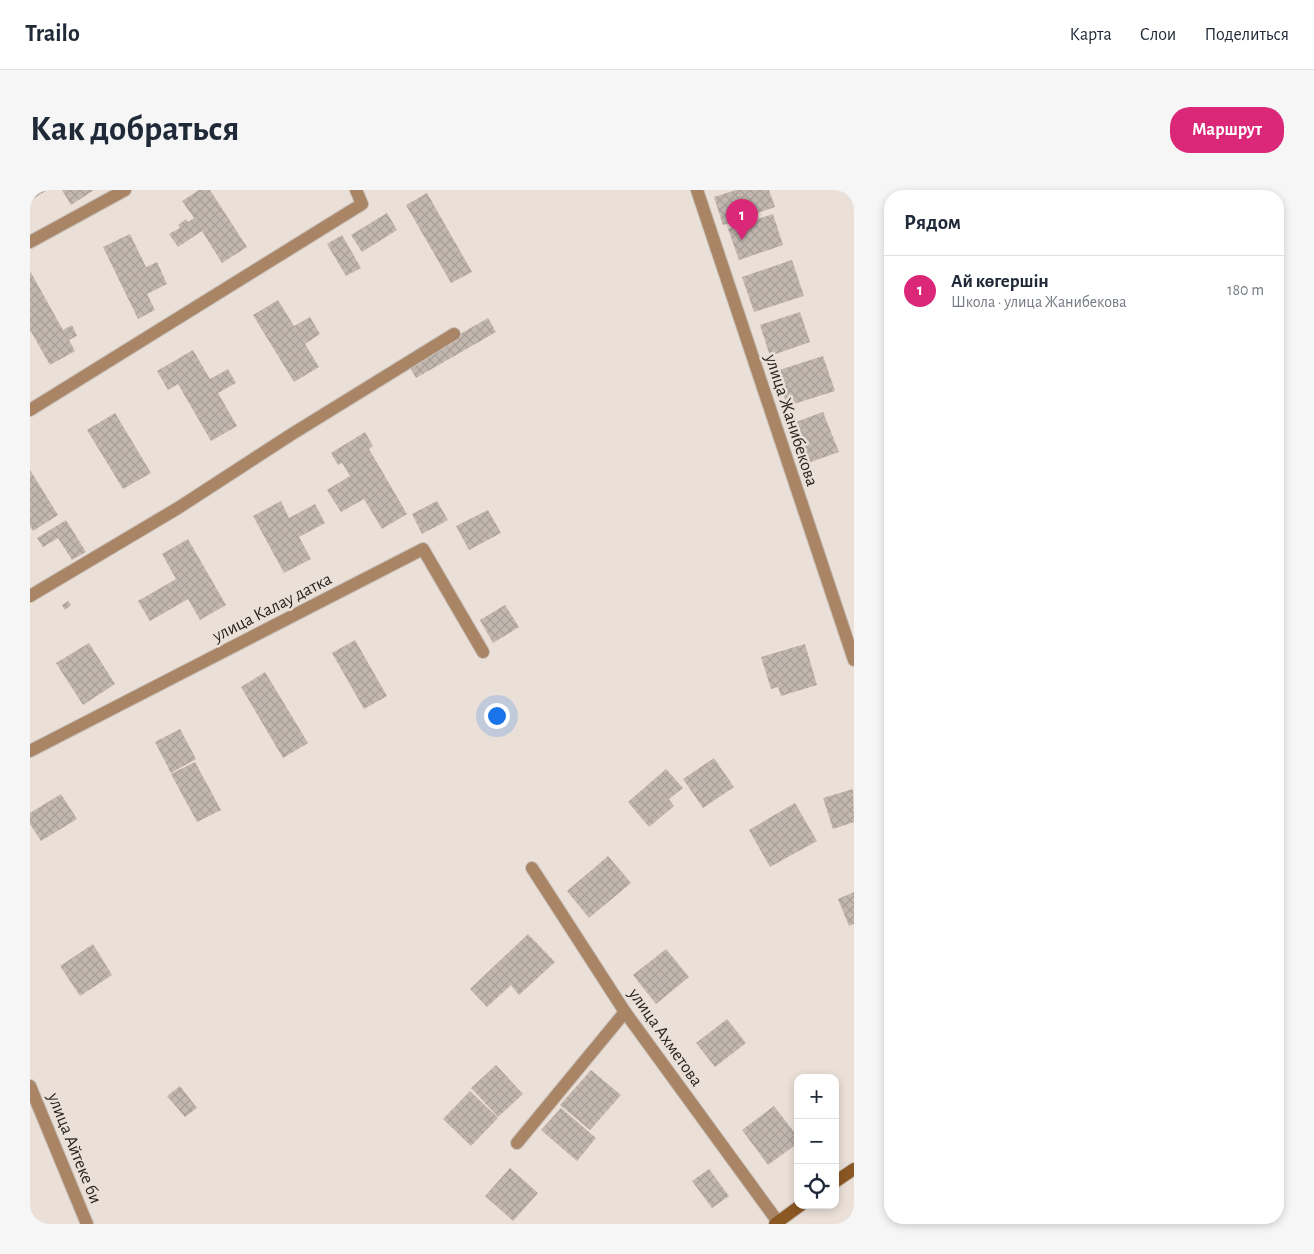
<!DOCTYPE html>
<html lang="ru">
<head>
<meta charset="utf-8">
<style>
  body { margin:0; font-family:"Alegreya Sans",sans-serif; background:#f6f6f7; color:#1f2937 }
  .controls { position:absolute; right:15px; bottom:15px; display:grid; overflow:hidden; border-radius:10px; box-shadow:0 2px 8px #0003 }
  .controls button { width:45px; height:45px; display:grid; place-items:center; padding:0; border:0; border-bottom:1px solid #e0e1e3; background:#fff; color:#1f2937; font:25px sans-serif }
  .you { position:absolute; left:466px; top:525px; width:18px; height:18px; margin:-12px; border:4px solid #fff; border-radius:50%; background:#1a73e8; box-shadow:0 0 0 8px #1a73e833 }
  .badge { display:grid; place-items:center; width:32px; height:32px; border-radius:50%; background:#db2777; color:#fff; font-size:16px; font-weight:700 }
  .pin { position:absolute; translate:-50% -41px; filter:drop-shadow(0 1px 2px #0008) }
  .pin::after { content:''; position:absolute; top:26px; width:18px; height:15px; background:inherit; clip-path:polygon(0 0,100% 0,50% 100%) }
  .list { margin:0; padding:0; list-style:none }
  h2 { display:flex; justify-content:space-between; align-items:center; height:65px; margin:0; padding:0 20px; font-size:21px }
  h2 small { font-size:16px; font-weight:400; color:#747a83 }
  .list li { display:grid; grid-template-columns:32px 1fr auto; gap:15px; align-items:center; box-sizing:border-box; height:70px; padding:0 20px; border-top:1px solid #e0e1e3 }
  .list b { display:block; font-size:19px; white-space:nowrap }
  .list p { margin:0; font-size:16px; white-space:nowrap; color:#747a83 }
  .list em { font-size:16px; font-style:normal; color:#747a83 }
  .icon { flex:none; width:28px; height:28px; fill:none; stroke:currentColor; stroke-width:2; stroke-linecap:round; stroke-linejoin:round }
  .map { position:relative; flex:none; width:824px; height:1034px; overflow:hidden; border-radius:20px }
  header { display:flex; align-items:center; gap:30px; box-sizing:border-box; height:70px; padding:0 25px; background:#fff; border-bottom:1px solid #e0e1e3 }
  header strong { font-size:24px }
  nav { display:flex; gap:28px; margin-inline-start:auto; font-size:18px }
  .intro { display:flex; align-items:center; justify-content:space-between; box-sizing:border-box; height:120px; padding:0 30px }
  h1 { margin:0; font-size:35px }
  .button { padding:12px 22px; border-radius:20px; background:#db2777; color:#fff; font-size:18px; font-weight:700 }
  main { display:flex; gap:30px; padding:0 30px }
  aside { flex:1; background:#fff; border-radius:20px; box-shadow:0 2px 8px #0003 }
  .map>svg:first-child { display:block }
  .building { fill:url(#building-cross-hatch) }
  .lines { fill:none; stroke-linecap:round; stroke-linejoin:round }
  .minor-casing { stroke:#c7beb7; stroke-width:14 }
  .secondary-casing { stroke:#c7beb7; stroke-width:14 }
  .minor { stroke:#a98565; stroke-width:12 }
  .secondary { stroke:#8b5722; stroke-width:12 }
  .labels { text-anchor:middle; stroke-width:5; stroke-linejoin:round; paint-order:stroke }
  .street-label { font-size:18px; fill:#282421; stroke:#eae0d8 }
</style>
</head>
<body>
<header>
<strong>Trailo</strong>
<nav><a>Карта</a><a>Слои</a><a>Поделиться</a></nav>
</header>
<div class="intro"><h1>Как добраться</h1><a class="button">Маршрут</a></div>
<main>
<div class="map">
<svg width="824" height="1034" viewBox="0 0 824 1034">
  <defs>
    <pattern id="building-cross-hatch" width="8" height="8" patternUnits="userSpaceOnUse" patternTransform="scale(1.25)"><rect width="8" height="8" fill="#c2b8b0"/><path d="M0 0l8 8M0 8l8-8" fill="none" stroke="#a79e97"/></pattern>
  </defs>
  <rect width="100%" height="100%" fill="#eae0d8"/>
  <g class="building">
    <polygon points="0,0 17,0 0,11"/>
    <polygon points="32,0 64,0 41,15"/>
    <polygon points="169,0 180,0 217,57 192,73 172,41 148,57 139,44 150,38 148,35 156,29 158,32 164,28 152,11"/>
    <polygon points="706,0 739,0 745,17 693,35 684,7"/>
    <polygon points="397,3 442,82 421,93 376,15"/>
    <polygon points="357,23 367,40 332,62 321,45"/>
    <polygon points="743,24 753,55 709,70 698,39"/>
    <polygon points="100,44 116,77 127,72 137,94 117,104 125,120 108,129 73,57"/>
    <polygon points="312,45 331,78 316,86 297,54"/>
    <polygon points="762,70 774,106 724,122 712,87"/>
    <polygon points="0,81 33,140 42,135 47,146 39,150 45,161 20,175 0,140"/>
    <polygon points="248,110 264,136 280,127 290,144 275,154 289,177 264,192 223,125"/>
    <polygon points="770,122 780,152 740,166 730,135"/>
    <polygon points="458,128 466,142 386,188 378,174"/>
    <polygon points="163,160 180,189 198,179 206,193 188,203 207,236 181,251 148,194 138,200 127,181"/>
    <polygon points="793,166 805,201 757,216 746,181"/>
    <polygon points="793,222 809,262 778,273 763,233"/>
    <polygon points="85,223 121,283 93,299 57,240"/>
    <polygon points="335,242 343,256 339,259 377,324 352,339 334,309 311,322 297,300 320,286 312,273 308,275 301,263"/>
    <polygon points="0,280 28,325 3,341 0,336"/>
    <polygon points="251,311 259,328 285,314 295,333 269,347 281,369 254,383 223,326"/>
    <polygon points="407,311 418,330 392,344 382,324"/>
    <polygon points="458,320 471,343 439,360 426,336"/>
    <polygon points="36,330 56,362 42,370 28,348 13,357 7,348"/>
    <polygon points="158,349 196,415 170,430 158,409 120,431 108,411 146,389 132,364"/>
    <polygon points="38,411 41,415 35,420 32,415"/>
    <polygon points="475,415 489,437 463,453 450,430"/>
    <polygon points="325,450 357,506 334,519 302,463"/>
    <polygon points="59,453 85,494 53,515 26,473"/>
    <polygon points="775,454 787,495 751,506 748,497 741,499 731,467"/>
    <polygon points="235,482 278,553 253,568 211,497"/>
    <polygon points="150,539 166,569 141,583 125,552"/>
    <polygon points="684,568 704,597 673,618 653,589"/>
    <polygon points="165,572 191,620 167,632 141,584"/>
    <polygon points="636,579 653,598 639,609 644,616 619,637 598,612"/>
    <polygon points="823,599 824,632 803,639 793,608"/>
    <polygon points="31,604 47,629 11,651 0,634 0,623"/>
    <polygon points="765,613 787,651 740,677 719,640"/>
    <polygon points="578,666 601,693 559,728 537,701"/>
    <polygon points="824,702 824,734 819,736 808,709"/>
    <polygon points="498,744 525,772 489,805 481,795 457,817 440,799"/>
    <polygon points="63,754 82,785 50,806 30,776"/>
    <polygon points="636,759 659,787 626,814 603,785"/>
    <polygon points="697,829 716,853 685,877 666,853"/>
    <polygon points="466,875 493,904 468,927 441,898"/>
    <polygon points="561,880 591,905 560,940 530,915"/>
    <polygon points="150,896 167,918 155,927 137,906"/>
    <polygon points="440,901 468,928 441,956 413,929"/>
    <polygon points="744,916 768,947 768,953 738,975 712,940"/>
    <polygon points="531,918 566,948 547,971 511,940"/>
    <polygon points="480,978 508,1003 483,1031 455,1006"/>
    <polygon points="679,979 699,1006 682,1018 662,991"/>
  </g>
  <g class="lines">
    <g class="minor-casing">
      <g id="minor">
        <polyline points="667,0 824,470"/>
        <polyline points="0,52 95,0"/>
        <polyline points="0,220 332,14 326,0"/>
        <polyline points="0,406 148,318 262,244 424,144"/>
        <polyline points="0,561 393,359 453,462"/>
        <polyline points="502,678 595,822 748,1032"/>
        <polyline points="0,896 57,1034"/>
        <polyline points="487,953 595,822"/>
      </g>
    </g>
    <g class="secondary-casing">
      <g id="secondary">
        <polyline points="805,992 824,979"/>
        <polyline points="745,1034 771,1015"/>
      </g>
    </g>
    <use href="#minor" class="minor"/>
    <use href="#secondary" class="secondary"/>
  </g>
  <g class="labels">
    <g class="street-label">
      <text transform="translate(762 230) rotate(72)" y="6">улица Жанибекова</text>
      <text transform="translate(242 417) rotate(-27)" y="6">улица Калау датка</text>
      <text transform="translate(636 847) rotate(55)" y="6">улица Ахметова</text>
      <text transform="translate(45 958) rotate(68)" y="6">улица Айтеке би</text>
    </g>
  </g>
</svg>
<div class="controls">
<button>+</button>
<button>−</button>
<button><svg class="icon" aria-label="locate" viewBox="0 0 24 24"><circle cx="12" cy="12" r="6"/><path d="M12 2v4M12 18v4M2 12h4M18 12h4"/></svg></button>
</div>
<div class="you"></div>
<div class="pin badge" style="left:712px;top:50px">1</div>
</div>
<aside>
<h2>Рядом<small></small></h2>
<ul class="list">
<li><span class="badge">1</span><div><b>Ай көгершін</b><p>Школа · улица Жанибекова</p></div><em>180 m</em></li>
</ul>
</aside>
</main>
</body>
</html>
